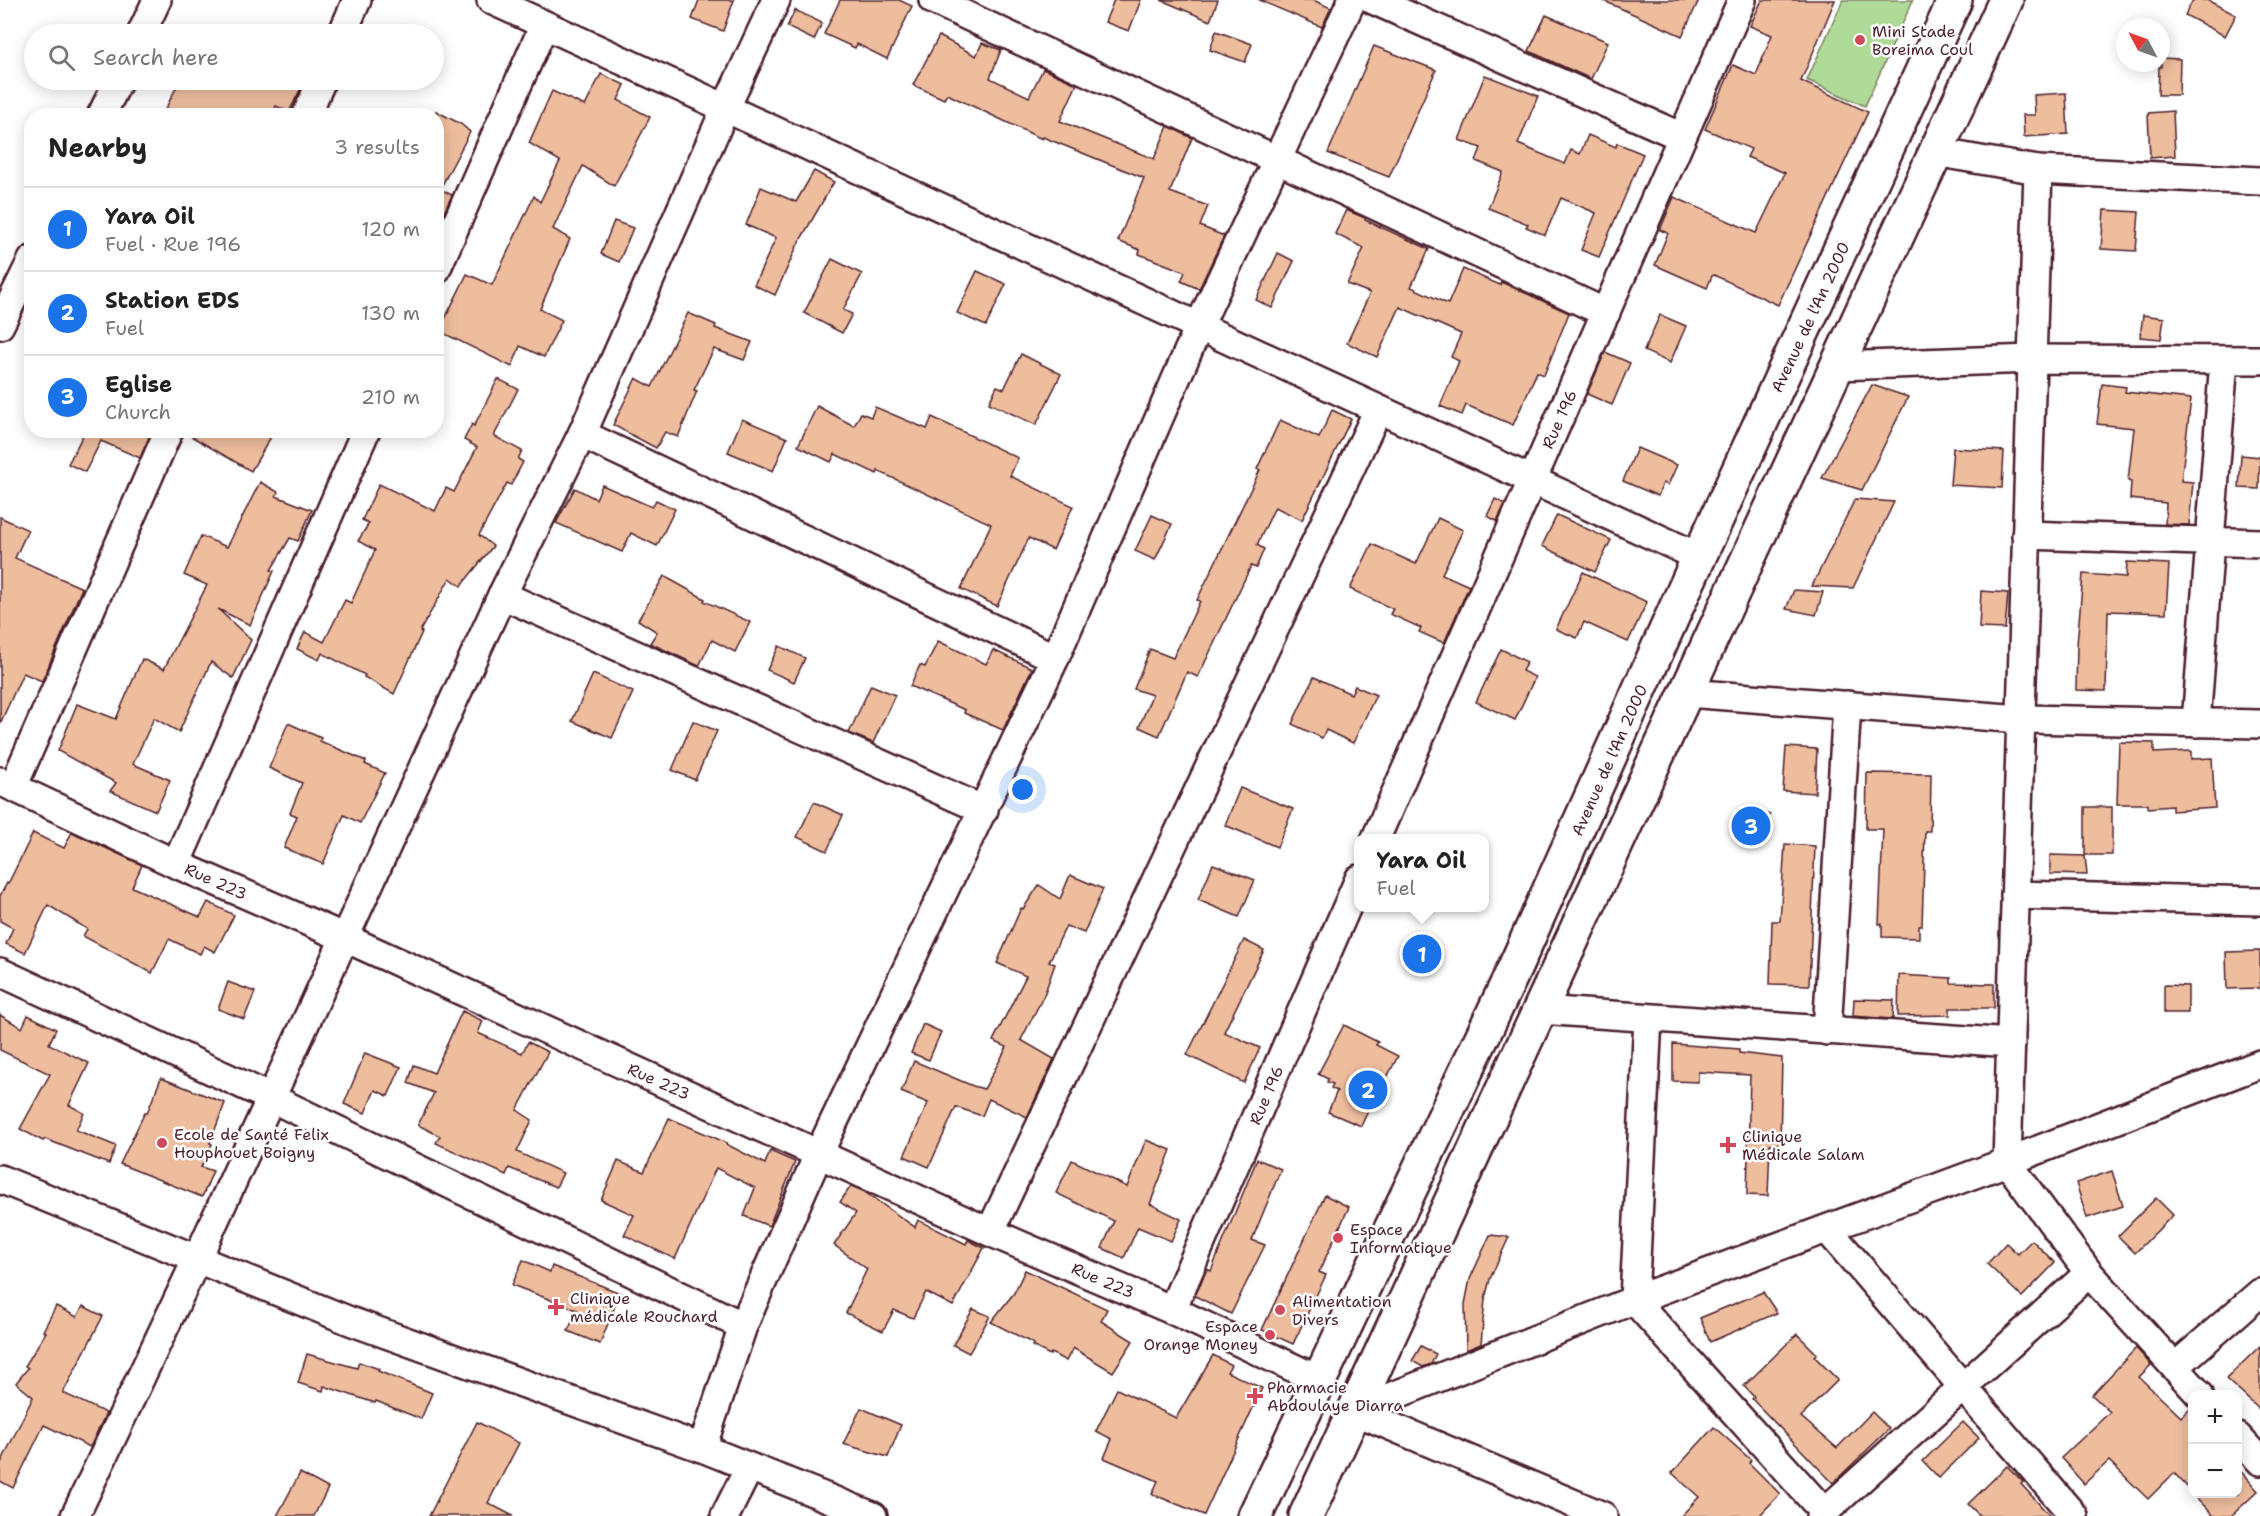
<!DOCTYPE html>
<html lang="en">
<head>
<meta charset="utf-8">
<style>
  body { margin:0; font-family:"Shantell Sans",sans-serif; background:#f6f6f6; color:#222 }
  .controls { position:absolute; right:18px; bottom:18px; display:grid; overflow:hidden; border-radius:12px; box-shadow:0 3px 15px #0003 }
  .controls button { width:54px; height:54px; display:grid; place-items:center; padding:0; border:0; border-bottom:2px solid #e0e0e0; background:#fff; color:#222; font:30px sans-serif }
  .compass { position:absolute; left:2116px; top:18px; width:54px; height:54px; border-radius:50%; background:#fff; box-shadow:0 3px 15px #0003; rotate:311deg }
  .you { position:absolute; left:1023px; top:790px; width:21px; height:21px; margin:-15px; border:4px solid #fff; border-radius:50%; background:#1a73e8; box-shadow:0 0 0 9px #1a73e833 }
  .badge { display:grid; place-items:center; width:39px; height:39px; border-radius:50%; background:#1a73e8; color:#fff; font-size:20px; font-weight:700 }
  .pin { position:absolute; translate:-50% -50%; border:3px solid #fff; box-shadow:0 2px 6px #0006 }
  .popup { position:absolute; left:1354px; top:834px; width:135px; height:78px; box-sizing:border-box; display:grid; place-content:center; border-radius:12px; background:#fff; filter:drop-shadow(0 2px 4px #0005); font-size:20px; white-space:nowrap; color:#767676 }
  .popup b { font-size:22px; color:#222 }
  .popup::after { content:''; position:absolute; left:50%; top:100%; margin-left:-12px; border:12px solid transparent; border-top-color:#fff }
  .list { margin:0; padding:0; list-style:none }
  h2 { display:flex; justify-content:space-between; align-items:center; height:78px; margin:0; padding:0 24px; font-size:26px }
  h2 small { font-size:20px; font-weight:400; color:#767676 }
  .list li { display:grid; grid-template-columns:39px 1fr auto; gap:18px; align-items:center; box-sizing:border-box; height:84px; padding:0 24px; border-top:2px solid #e0e0e0 }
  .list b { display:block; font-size:22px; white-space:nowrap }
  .list p { margin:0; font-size:20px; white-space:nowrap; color:#767676 }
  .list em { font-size:20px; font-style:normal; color:#767676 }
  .icon { flex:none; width:33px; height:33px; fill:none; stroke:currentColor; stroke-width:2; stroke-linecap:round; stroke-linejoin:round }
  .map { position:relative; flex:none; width:2260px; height:1516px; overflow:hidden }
  .search { position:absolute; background:#fff; box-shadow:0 3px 15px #0003; left:24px; top:24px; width:420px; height:66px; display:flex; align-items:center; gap:15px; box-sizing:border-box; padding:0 21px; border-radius:33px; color:#767676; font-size:22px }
  .panel { position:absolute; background:#fff; box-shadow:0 3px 15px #0003; left:24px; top:108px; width:420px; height:330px; border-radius:24px }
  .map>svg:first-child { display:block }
  .green { fill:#afda97; stroke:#7c7c61; stroke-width:1.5 }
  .building { fill:#eebd9e; stroke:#4a1f2b; stroke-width:1.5 }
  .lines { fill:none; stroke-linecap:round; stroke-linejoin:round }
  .minor-casing { stroke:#4a1f2b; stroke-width:32 }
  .major-casing { stroke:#4a1f2b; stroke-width:38 }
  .minor { stroke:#fff; stroke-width:27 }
  .major { stroke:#fff; stroke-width:33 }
  .poi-dot { fill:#d1495b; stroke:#fff; stroke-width:2 }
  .labels { text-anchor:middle; stroke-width:5; stroke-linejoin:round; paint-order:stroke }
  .poi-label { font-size:16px; fill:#4a1f2b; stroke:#fff; text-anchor:start }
  .street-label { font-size:16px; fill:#4a1f2b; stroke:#fff }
</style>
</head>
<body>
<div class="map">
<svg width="2260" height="1516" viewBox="0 0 2260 1516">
  <rect width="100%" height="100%" fill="#fff"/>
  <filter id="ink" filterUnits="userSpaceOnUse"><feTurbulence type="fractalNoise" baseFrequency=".0167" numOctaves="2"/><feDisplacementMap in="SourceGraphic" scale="12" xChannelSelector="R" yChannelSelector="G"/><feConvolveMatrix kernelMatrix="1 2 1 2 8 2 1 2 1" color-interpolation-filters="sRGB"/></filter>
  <g filter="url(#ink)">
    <polygon class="green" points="1843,0 1913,0 1865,106 1807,80"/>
    <g class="building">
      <polygon points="699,0 734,0 723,31 692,19"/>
      <polygon points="840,0 899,0 912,6 887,59 857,44 855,48 824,34"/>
      <polygon points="1114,0 1141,0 1129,31 1105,22"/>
      <polygon points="1161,0 1218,0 1210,21"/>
      <polygon points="1259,0 1313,0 1331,8 1322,27"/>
      <polygon points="1602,0 1699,0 1682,36"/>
      <polygon points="1762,0 1835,0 1801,81 1868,112 1778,305 1714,275 1712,276 1707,288 1655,265 1668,233 1660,230 1674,197 1756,233 1785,173 1747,157 1751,149 1705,129 1733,65 1756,75 1772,35 1750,26"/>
      <polygon points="2193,0 2207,0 2236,15 2225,36 2185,15"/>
      <polygon points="795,10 822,23 814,40 787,27"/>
      <polygon points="1546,15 1608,42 1591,79 1529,51"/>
      <polygon points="1216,31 1252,44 1245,62 1210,50"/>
      <polygon points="939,36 976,56 982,43 1001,50 990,78 1029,97 1043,69 1077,84 1060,121 1154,159 1168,126 1192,138 1170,192 1208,206 1200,226 1224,236 1199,289 1181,281 1185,272 1139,254 1140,250 1118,241 1144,178 1043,137 1042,139 947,94 944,99 913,85"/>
      <polygon points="1374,46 1436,70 1389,177 1328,153"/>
      <polygon points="2161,58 2180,59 2179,95 2158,95 2159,67 2161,67"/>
      <polygon points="601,74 625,85 618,100 650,117 614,186 583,166 553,229 570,239 540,309 562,320 544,357 520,346 512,367 439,331 467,274 492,285 534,196 540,202 560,161 529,143 552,91 585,106"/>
      <polygon points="1485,75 1538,96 1518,144 1565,164 1571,150 1580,154 1588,135 1616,147 1617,143 1643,154 1599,257 1581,250 1596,213 1561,198 1545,235 1526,227 1528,224 1488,208 1503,172 1476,161 1481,148 1459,140"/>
      <polygon points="180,80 305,80 289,112 276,106 272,116 162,116"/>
      <polygon points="2066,93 2068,134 2024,137 2023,115 2035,115 2034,95"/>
      <polygon points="436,111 461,124 470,132 440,189 452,195 436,230"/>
      <polygon points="2173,111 2175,156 2150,158 2148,113"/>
      <polygon points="814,171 834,182 798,244 775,295 754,285 776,238 746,225 761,187 796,202"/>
      <polygon points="1346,210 1365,218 1365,220 1429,249 1411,287 1448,304 1463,269 1500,285 1501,282 1569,313 1544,375 1537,372 1513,425 1466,405 1462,415 1440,406 1459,361 1451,357 1461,334 1400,307 1377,357 1347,343 1370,293 1347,284 1364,248 1335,234"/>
      <polygon points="2104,210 2139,212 2136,251 2101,249"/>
      <polygon points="614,221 633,228 619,262 601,254"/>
      <polygon points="1278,253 1294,261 1272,308 1256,300"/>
      <polygon points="832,259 862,274 843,310 852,314 842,333 804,313"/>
      <polygon points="977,271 1006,284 986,326 957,313"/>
      <polygon points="688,313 716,325 715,328 752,342 744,360 714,349 694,390 697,391 678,437 665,432 656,448 613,425 636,378 652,387"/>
      <polygon points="1660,315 1686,326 1670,363 1644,351"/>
      <polygon points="2143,315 2164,318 2161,339 2140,337"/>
      <polygon points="1605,352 1630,363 1612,405 1587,394"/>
      <polygon points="1021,354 1061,374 1036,425 989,403 997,386 1004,389"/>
      <polygon points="498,379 518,389 494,436 522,451 518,459 523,462 511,485 507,483 479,535 493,546 461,586 450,578 420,631 422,632 394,694 364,677 365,675 322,653 319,660 297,649 305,632 324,642 345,600 351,603 375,550 358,541 369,523 362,520 379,484 435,511 446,488 454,492 477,447 464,440 472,424 474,426"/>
      <polygon points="2102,384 2126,387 2125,392 2191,399 2181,481 2193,482 2189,525 2165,524 2166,503 2130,499 2131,482 2128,481 2134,428 2097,424"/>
      <polygon points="1872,385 1908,397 1862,490 1822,478"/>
      <polygon points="817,406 854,426 861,413 871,417 875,407 927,429 932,417 1018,458 1010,476 1073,506 1053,550 1029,538 997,606 961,589 991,524 878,471 877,474 835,454 831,462 798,446"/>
      <polygon points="1332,410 1351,419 1302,520 1275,507 1257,545 1264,549 1256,568 1251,566 1198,677 1187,672 1159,736 1139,727 1152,695 1134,689 1150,649 1173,658 1200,601 1197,600 1260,470 1257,469 1280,420 1319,438"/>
      <polygon points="742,419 787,438 773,471 728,452"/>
      <polygon points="78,430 139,430 150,435 140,458 101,441 85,472 68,464 84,433"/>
      <polygon points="184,430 275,430 251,471 184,432"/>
      <polygon points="1637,448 1677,465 1668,485 1663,483 1658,496 1623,481"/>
      <polygon points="1953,448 2004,451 2002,488 1950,485"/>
      <polygon points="2241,455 2260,457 2259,489 2239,488"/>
      <polygon points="260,482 278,492 276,496 312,510 298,541 290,538 271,570 274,571 250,625 218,609 251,640 233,678 211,662 179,732 154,718 133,764 170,780 156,811 110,791 116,783 58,751 77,704 116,719 142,659 164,669 207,585 184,575 201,536 227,547"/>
      <polygon points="602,485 652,507 656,500 675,509 657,546 631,533 622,552 556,523 575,488 596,499"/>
      <polygon points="1495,499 1505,504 1497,521 1487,516"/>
      <polygon points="1855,499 1894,502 1853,588 1812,586"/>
      <polygon points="1152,515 1172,524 1155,560 1135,551"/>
      <polygon points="1557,515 1611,540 1595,572 1542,546"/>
      <polygon points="0,517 28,530 15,558 82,588 42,681 23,673 0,724"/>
      <polygon points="1438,518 1463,530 1442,574 1469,586 1444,643 1419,632 1421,628 1390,614 1393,609 1350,589 1372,544 1416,564"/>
      <polygon points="2127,562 2169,564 2166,613 2108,611 2106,691 2076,690 2077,645 2083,574 2126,577"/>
      <polygon points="1583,572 1647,602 1628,642 1584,622 1577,638 1556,629"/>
      <polygon points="664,576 705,599 704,601 750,622 735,652 712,640 699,666 650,643 657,632 638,620"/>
      <polygon points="1794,590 1823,592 1816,615 1786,609"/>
      <polygon points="1981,591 2008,593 2005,629 1979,628"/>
      <polygon points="938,641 986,664 993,650 1032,668 1003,730 964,713 965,710 910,686 920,665 925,667"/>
      <polygon points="779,646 805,658 794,682 767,670"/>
      <polygon points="1501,649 1527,662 1522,671 1535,677 1515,720 1476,702"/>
      <polygon points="593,674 633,692 612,738 572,721"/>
      <polygon points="1314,677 1351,694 1355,686 1376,695 1353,743 1326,730 1322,738 1292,724"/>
      <polygon points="871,685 895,695 873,743 849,733"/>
      <polygon points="693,721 717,731 695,780 672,770"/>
      <polygon points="288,723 321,738 320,741 366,761 365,764 385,773 360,823 344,815 323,864 284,848 297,816 290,813 302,783 269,768"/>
      <polygon points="2119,742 2154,743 2154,753 2191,751 2191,759 2212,758 2215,808 2172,811 2172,806 2148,808 2148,804 2117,804"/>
      <polygon points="1786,747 1817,749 1815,793 1783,791"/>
      <polygon points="1867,773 1931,774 1930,831 1925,831 1922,926 1919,926 1919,938 1882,937 1882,924 1879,924 1883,829 1866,829"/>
      <polygon points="1240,788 1293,809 1277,847 1225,825"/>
      <polygon points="814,802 843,815 827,851 797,837"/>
      <rect x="2085" y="807" width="27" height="48"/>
      <polygon points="1745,808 1770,815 1763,839 1738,832"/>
      <polygon points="72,832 142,865 132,887 200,917 208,902 234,915 215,952 204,946 200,954 169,939 152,973 83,936 87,929 48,905 25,953 6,944 13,928 0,921 0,896 7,883 8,884 33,833 64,848"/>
      <polygon points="1785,844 1815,846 1809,985 1770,984 1772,921 1780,921"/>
      <polygon points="2050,855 2085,856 2087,875 2050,874"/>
      <polygon points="1213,864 1255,880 1239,917 1198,900"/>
      <polygon points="1070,875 1103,889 1084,933 1066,926 1049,962 1055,964 1044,995 1021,1040 1054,1059 1027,1117 989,1099 982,1116 956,1107 929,1167 904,1156 928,1103 901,1092 914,1061 973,1086 984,1089 1007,1047 993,1041 1026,976 997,963 1021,908 1023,909 1039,885 1060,899"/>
      <polygon points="1244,940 1264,950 1224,1032 1260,1048 1244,1083 1187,1055"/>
      <polygon points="2260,951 2260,988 2227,989 2226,952"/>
      <polygon points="1899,975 1951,978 1951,983 1994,984 1994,1008 1950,1008 1950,1015 1898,1016"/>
      <polygon points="228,982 255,992 244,1019 218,1009"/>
      <polygon points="2164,985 2188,986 2188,1013 2164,1013"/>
      <polygon points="1854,999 1894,1000 1893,1019 1853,1016"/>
      <polygon points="462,1011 483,1021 478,1033 522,1053 528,1042 548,1052 517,1110 532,1120 517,1152 563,1173 556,1187 509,1168 506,1175 436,1143 440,1136 418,1125 434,1093 408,1083 414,1065 434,1073"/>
      <polygon points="0,1015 22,1028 28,1015 56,1029 49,1044 89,1063 69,1105 84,1113 76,1130 116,1146 109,1164 45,1139 43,1141 20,1129 50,1074 0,1050"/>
      <polygon points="923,1024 941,1032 929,1060 911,1053"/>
      <polygon points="1344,1025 1378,1042 1376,1045 1398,1056 1377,1097 1375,1096 1361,1126 1328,1112 1337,1091 1331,1088 1333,1084 1327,1082 1328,1079 1318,1074"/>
      <polygon points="1673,1044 1739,1049 1739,1053 1782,1058 1780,1144 1770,1144 1768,1196 1747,1195 1750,1075 1698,1072 1698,1082 1673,1081"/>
      <polygon points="365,1053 401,1067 388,1096 375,1090 365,1113 344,1104"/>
      <polygon points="161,1078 225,1103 210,1143 212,1144 201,1167 213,1171 202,1197 120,1164 145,1112 147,1113"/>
      <polygon points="669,1118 727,1143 726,1144 765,1164 770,1151 795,1162 769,1226 744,1216 755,1188 716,1168 675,1259 624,1235 634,1215 601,1200 618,1161 644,1172"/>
      <polygon points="1146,1140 1171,1150 1150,1204 1181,1219 1171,1241 1138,1227 1124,1258 1102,1248 1114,1221 1056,1193 1072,1160 1127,1187"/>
      <polygon points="1257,1159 1281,1169 1252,1240 1265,1245 1231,1314 1195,1296 1207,1269 1211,1271"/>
      <polygon points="2112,1171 2123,1206 2087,1218 2076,1183"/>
      <polygon points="851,1186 863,1191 915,1227 918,1220 966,1244 968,1240 984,1248 953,1306 926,1292 913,1318 894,1310 883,1331 846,1313 867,1269 834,1245 856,1213 840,1202"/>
      <polygon points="1325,1195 1349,1207 1319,1272 1326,1275 1293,1344 1262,1330"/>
      <polygon points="2156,1198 2173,1215 2135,1253 2118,1236"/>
      <polygon points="1490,1235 1509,1237 1490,1279 1485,1299 1481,1344 1466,1350 1465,1304 1470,1279"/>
      <polygon points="2032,1240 2055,1263 2022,1297 1987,1264 2006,1243 2018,1254"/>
      <polygon points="523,1260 550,1272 552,1266 620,1293 600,1344 568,1331 577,1310 512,1285"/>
      <polygon points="1025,1270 1107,1309 1101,1321 1133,1341 1113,1372 1073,1348 1066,1361 1051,1353 1050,1355 1032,1346 1034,1344 991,1322 1014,1293"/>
      <polygon points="1763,1292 1777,1313 1710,1342 1700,1318"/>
      <polygon points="56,1306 77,1317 83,1306 103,1316 63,1393 106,1413 90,1447 44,1425 13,1488 0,1481 0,1465 33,1397 16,1383 28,1368 25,1366 46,1332 43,1331"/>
      <polygon points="973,1309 990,1316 969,1353 953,1345"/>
      <polygon points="1797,1334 1817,1354 1814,1356 1838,1380 1801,1417 1837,1448 1872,1412 1889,1429 1833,1483 1752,1399 1754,1397 1744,1386"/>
      <polygon points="1421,1346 1436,1354 1431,1364 1423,1367 1412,1361"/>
      <polygon points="2260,1346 2260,1410 2226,1379"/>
      <polygon points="2136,1348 2151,1365 2139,1377 2181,1417 2191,1407 2193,1408 2193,1493 2174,1473 2148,1499 2109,1461 2084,1484 2061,1458 2110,1412 2092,1395"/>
      <polygon points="307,1354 357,1368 359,1362 379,1369 378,1371 432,1393 421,1419 376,1401 375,1403 324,1386 323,1391 298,1383"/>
      <polygon points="1213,1355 1231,1365 1227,1372 1262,1388 1204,1515 1152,1494 1158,1481 1104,1458 1112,1439 1096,1431 1117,1389 1176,1418"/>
      <polygon points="861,1408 901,1425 888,1457 843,1444"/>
      <polygon points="477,1422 519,1443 488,1503 513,1516 429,1516"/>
      <polygon points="1963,1422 1979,1438 1939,1478 1923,1461"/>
      <polygon points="1714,1427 1751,1460 1749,1463 1780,1494 1759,1516 1681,1516 1699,1497 1672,1473"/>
      <polygon points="2007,1466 2023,1482 2021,1484 2050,1516 1980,1516 1968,1504"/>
      <polygon points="2238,1468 2258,1491 2231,1516 2214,1516 2193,1494 2238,1494"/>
      <polygon points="300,1473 328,1488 314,1516 277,1516"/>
    </g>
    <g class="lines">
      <g class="minor-casing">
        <g id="minor">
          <polyline points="491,0 1699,557"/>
          <polyline points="933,0 1606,313"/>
          <polyline points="1373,0 1682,137"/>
          <polyline points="141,34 157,0"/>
          <polyline points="342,34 357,0"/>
          <polyline points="101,116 119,80"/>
          <polyline points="306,116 322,80"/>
          <polyline points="1935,152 2038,170 2260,181"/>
          <polyline points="2038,170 2007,1162 2089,1273 2199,1394"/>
          <polyline points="436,270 544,25"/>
          <polyline points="0,325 32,260"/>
          <polyline points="1838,366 2032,359 2260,360"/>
          <polyline points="582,434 1055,658"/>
          <polyline points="2026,535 2260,543"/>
          <polyline points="502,595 984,810"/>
          <polyline points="1687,693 2021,719 2260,724"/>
          <polyline points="2196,723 2224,360"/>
          <polyline points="0,781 176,864 343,937 990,1232 1172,1310 1319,1380"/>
          <polyline points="13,787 169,430"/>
          <polyline points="1376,838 1742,0"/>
          <polyline points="176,864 366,430"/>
          <polyline points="2015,895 2260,901"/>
          <polyline points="0,972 269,1097 743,1326"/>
          <polyline points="1540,1010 2011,1043"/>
          <polyline points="1648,1018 1634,1300 1824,1512"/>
          <polyline points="1827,1031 1847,705"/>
          <polyline points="0,1179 350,1321 702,1448 873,1516"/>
          <polyline points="1827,1229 2074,1516"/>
          <polyline points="990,1232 1378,410"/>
          <polyline points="1172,1310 1359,879"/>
          <polyline points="2175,1367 2260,1293"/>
          <polyline points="1355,1411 1634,1300 2007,1162 2260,1064"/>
          <polyline points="1355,1411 1603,1516"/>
          <polyline points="2238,1437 2260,1461"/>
          <polyline points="702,1448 743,1326 819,1153 1055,658 1199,326 1352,0"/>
          <polyline points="75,1516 197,1259 502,595 582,434 726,107 776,0"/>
          <polyline points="725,1516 749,1468"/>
          <polyline points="1820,1516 2089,1273"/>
        </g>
      </g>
      <g class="major-casing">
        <g id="major">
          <polyline points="1255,1516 1511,976 1699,557 1955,0"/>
          <polyline points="1306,1516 2006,0"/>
        </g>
      </g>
      <use href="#minor" class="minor"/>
      <use href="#major" class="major"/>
    </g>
  </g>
  <g class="poi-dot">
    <circle cx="1860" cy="40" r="6"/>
    <circle cx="162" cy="1143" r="6"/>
    <path d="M1725 1136h6v6h6v6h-6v6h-6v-6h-6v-6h6z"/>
    <circle cx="1338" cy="1238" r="6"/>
    <path d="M553 1298h6v6h6v6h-6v6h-6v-6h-6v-6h6z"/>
    <circle cx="1280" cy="1310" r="6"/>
    <circle cx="1270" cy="1335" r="6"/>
    <path d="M1252 1387h6v6h6v6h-6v6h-6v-6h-6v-6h6z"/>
  </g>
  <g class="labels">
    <g class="poi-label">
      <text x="1872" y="37">Mini Stade<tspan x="1872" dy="18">Boreima Coul</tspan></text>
      <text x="174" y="1140">Ecole de Santé Felix<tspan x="174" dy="18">Houphouet Boigny</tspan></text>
      <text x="1742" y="1142">Clinique<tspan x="1742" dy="18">Médicale Salam</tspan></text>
      <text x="1350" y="1235">Espace<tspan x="1350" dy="18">Informatique</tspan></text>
      <text x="570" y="1304">Clinique<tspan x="570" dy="18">médicale Rouchard</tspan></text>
      <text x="1292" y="1307">Alimentation<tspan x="1292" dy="18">Divers</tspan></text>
      <text x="1258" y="1332" text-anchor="end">Espace<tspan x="1258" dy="18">Orange Money</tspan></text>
      <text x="1267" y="1393">Pharmacie<tspan x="1267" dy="18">Abdoulaye Diarra</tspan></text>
    </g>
    <g class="street-label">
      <text transform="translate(1810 317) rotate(-65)" y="6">Avenue de l'An 2000</text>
      <text transform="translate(1559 419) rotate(-66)" y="6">Rue 196</text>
      <text transform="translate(1609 760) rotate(-66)" y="6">Avenue de l'An 2000</text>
      <text transform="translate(216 881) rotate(24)" y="6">Rue 223</text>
      <text transform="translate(659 1081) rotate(24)" y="6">Rue 223</text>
      <text transform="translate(1266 1095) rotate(-67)" y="6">Rue 196</text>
      <text transform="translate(1103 1280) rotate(23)" y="6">Rue 223</text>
    </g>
  </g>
</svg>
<div class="controls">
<button>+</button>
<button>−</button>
</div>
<svg class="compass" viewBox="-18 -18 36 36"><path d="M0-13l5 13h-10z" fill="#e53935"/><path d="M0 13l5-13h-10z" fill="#767676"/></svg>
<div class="you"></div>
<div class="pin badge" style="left:1422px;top:954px">1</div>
<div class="popup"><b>Yara Oil</b>Fuel</div>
<div class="pin badge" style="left:1368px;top:1090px">2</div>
<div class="pin badge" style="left:1751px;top:826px">3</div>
<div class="search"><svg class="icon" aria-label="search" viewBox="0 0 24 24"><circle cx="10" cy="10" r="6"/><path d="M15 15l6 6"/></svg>Search here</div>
<section class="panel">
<h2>Nearby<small>3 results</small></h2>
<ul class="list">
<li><span class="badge">1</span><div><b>Yara Oil</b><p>Fuel · Rue 196</p></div><em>120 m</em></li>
<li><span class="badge">2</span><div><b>Station EDS</b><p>Fuel</p></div><em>130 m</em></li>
<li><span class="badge">3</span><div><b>Eglise</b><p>Church</p></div><em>210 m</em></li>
</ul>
</section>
</div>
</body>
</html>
